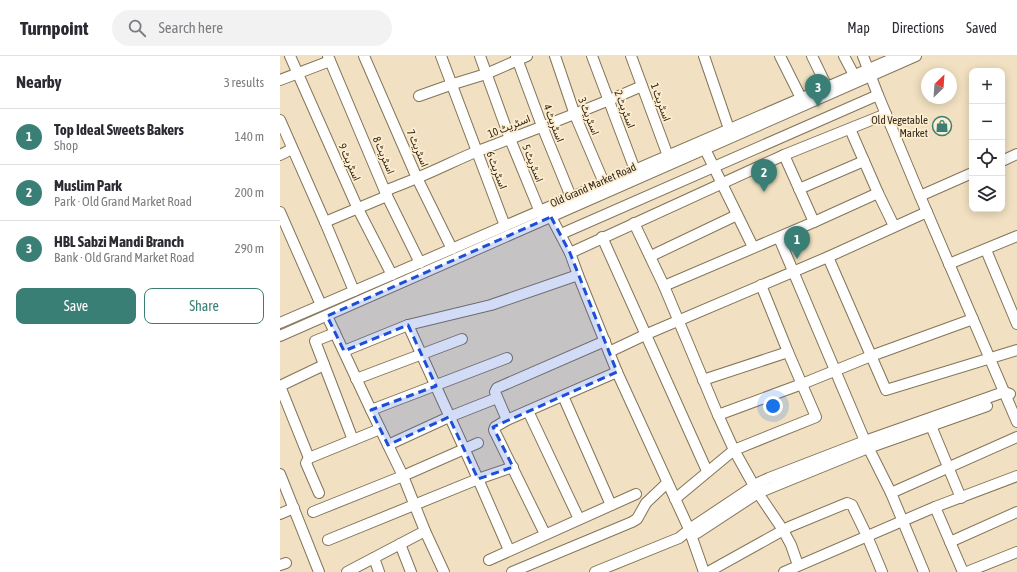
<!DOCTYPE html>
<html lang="en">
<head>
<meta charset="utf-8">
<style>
  body { margin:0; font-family:"Asap Condensed",Vazirmatn,sans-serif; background:#f2f2f3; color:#2b2b33 }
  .controls { position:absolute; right:12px; top:12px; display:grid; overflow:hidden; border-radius:8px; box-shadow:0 2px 10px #0003 }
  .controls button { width:36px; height:36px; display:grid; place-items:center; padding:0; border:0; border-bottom:1px solid #e1e1e2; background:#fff; color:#2b2b33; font:20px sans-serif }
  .compass { position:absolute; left:641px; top:12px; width:36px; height:36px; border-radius:50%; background:#fff; box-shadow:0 2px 10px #0003; rotate:25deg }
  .you { position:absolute; left:493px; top:350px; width:14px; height:14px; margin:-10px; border:3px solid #fff; border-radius:50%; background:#1a73e8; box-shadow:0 0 0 6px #1a73e833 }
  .badge { display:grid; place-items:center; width:26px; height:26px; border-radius:50%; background:#3a7f76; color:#fff; font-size:13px; font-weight:700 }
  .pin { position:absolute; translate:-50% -33px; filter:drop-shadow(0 1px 2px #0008) }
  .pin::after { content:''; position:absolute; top:21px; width:14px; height:12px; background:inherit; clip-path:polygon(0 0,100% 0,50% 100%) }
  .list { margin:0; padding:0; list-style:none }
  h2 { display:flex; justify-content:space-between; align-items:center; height:52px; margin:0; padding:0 16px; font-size:17px }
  h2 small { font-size:13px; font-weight:400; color:#7c7c81 }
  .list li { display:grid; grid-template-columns:26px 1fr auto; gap:12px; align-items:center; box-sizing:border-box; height:56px; padding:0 16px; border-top:1px solid #e1e1e2 }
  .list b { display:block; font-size:15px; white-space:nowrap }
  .list p { margin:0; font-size:13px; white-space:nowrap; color:#7c7c81 }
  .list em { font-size:13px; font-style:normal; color:#7c7c81 }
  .actions { display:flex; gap:8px; padding:12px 16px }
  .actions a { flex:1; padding:9px 0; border:1px solid #3a7f76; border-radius:8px; text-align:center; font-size:14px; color:#3a7f76 }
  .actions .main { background:#3a7f76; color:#fff }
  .icon { flex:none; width:22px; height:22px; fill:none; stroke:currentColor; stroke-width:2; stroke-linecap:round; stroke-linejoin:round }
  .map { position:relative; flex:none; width:737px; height:516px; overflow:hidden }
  header { display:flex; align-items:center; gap:24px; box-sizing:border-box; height:56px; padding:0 20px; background:#fff; border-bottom:1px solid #e1e1e2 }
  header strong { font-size:19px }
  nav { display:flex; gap:22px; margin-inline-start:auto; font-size:14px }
  .search { width:280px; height:36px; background:#f2f2f3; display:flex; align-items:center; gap:10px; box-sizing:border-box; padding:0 14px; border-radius:22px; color:#7c7c81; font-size:15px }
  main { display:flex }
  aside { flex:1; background:#fff }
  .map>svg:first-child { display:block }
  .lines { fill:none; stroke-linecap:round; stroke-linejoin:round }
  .minor-casing { stroke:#837458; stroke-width:12 }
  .minor { stroke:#fff; stroke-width:10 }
  .marked { fill:#1d4ed8; fill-opacity:0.2; stroke:#1d4ed8; stroke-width:3; stroke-dasharray:8 5; stroke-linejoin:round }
  .labels { text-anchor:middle; stroke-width:3.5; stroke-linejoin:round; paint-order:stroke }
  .street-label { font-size:11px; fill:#2e271c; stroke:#feedce }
  .poi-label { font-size:11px; fill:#2e271c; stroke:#feedce; text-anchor:end }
</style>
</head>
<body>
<header>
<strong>Turnpoint</strong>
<div class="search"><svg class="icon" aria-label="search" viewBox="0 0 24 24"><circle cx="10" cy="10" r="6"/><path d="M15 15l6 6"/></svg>Search here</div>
<nav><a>Map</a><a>Directions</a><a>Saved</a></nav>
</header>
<main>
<aside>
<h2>Nearby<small>3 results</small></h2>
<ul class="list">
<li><span class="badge">1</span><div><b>Top Ideal Sweets Bakers</b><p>Shop</p></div><em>140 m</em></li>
<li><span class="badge">2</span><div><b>Muslim Park</b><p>Park · Old Grand Market Road</p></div><em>200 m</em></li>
<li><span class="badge">3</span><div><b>HBL Sabzi Mandi Branch</b><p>Bank · Old Grand Market Road</p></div><em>290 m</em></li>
</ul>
<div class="actions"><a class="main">Save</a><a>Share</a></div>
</aside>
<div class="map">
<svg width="737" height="516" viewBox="0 0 737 516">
  <rect width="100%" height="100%" fill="#f1e0c1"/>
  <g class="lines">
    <g class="minor-casing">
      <g id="minor">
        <polyline points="10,0 78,153 112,219"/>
        <polyline points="48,0 107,140 140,207"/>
        <polyline points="84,0 137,122 172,193"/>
        <polyline points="161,0 225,170"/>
        <polyline points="200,0 230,83 260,156"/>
        <polyline points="236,0 262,70 291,141"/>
        <polyline points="275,0 295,59 324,127"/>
        <polyline points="312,0 355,114"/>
        <polyline points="351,0 388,100"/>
        <polyline points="424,0 449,73"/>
        <polyline points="500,0 521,42"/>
        <polyline points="532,0 547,31"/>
        <polyline points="564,0 574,19"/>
        <polyline points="583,0 598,39 640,140 737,366"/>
        <polyline points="0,24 50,5"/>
        <polyline points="139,40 170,29 206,18 247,0"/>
        <polyline points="0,64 45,166 107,140"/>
        <polyline points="422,87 473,191"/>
        <polyline points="0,99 12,93"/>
        <polyline points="722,105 737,98"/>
        <polyline points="519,133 584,105"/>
        <path d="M105 135C117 130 128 126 139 121 159 113 178 103 198 95 253 74 308 54 362 30"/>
        <polyline points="598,137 614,170"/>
        <polyline points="640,140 692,117"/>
        <polyline points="268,155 290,197 298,219 337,316 409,473 424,516"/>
        <polyline points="0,156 41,249"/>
        <polyline points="45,166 74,235"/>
        <polyline points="534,166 598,137 570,73"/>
        <polyline points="354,167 384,230 438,359 454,394 478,437 503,474 511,489 518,509"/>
        <polyline points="281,178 598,39"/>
        <polyline points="322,181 427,415"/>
        <polyline points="499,182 585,385 611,437 644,516"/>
        <polyline points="706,194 737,268"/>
        <polyline points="290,197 504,99 606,58"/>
        <polyline points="371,200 457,159"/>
        <polyline points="548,201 606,334 737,294"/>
        <polyline points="669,208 737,180"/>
        <polyline points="384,230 534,166 504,99"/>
        <polyline points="47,260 91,354 123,420 145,475 164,516"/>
        <polyline points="0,267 619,0"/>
        <polyline points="55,277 35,285 73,384"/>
        <polyline points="0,280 636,0"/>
        <polyline points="64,295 128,269"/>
        <polyline points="329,296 367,278 548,201 647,156"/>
        <polyline points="76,323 182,283"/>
        <polyline points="423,324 508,296"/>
        <polyline points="283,340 331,449"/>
        <polyline points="91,354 227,302"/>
        <polyline points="248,355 299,463"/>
        <polyline points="438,359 522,328 591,300 693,263"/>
        <polyline points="227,364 215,336 217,332 325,285"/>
        <polyline points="649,365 681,442"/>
        <polyline points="108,389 169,361 217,342"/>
        <polyline points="29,402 0,330 44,309"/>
        <polyline points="0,418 39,516"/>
        <polyline points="39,437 26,407 29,402 100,373"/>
        <polyline points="611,437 737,381"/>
        <polyline points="395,443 454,394 536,361 508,296 481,229"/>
        <polyline points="655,451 683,516"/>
        <polyline points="33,456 123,420 198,387"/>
        <polyline points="0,458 14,452"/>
        <polyline points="406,477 417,477 478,437 588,392 707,350"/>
        <polyline points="265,478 214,374 215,371 227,364 337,316"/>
        <polyline points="48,484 198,423 128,269 211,249 298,219"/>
        <polyline points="670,486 737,456"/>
        <polyline points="120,488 131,516"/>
        <polyline points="229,494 198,423 233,411"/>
        <polyline points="94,502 99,516"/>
        <polyline points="209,504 356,438"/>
        <polyline points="0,509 6,507"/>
        <polyline points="67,516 145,475"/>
        <polyline points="232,516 352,466 357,463 366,447 387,427"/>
        <polyline points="315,516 399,482 414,470 480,426 489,422 585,385 724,336 730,338"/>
        <polyline points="428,516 509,471 567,447 572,449 587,480 602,516"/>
        <polyline points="504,516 655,451 737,420"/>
        <polyline points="687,516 737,496"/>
      </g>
    </g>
    <use href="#minor" class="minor"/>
  </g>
  <path class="marked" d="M271 161 290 197 337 316 213 371 233 411 198 423 169 361 108 389 91 354 156 330 128 269 64 295 47 260Z"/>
  <defs>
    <g id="shop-ring" transform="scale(1)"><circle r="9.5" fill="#feedce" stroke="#3a7f76" stroke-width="1.5"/><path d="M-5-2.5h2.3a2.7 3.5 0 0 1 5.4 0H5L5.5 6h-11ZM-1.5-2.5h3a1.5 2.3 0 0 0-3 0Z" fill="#3a7f76"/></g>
  </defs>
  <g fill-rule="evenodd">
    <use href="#shop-ring" x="662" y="70"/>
  </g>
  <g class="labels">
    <g class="street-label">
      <text transform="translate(381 46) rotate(70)" y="4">اسٹریٹ 1</text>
      <text transform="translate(345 53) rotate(69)" y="4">اسٹریٹ 2</text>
      <text transform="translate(309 60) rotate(68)" y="4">اسٹریٹ 3</text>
      <text transform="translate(274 67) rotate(69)" y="4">اسٹریٹ 4</text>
      <text transform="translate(229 70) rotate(-22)" y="4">اسٹریٹ 10</text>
      <text transform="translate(138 92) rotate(67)" y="4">اسٹریٹ 7</text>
      <text transform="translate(104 99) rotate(67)" y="4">اسٹریٹ 8</text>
      <text transform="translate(70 106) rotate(66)" y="4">اسٹریٹ 9</text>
      <text transform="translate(253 107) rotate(68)" y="4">اسٹریٹ 5</text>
      <text transform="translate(217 114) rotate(69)" y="4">اسٹریٹ 6</text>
      <text transform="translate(313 129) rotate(-24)" y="4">Old Grand Market Road</text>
    </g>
    <g class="poi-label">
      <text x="648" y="68">Old Vegetable<tspan x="648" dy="13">Market</tspan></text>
    </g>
  </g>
</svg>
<div class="controls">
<button>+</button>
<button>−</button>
<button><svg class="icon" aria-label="locate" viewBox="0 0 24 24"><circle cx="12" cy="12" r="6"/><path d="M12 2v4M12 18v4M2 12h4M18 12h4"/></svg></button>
<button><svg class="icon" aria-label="layers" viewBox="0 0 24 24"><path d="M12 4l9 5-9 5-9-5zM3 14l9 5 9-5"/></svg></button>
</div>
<svg class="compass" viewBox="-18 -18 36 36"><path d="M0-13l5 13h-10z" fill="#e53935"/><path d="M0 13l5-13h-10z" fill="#7c7c81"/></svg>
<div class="you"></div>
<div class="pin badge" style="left:517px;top:203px">1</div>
<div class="pin badge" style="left:484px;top:136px">2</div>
<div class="pin badge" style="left:538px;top:51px">3</div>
</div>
</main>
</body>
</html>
